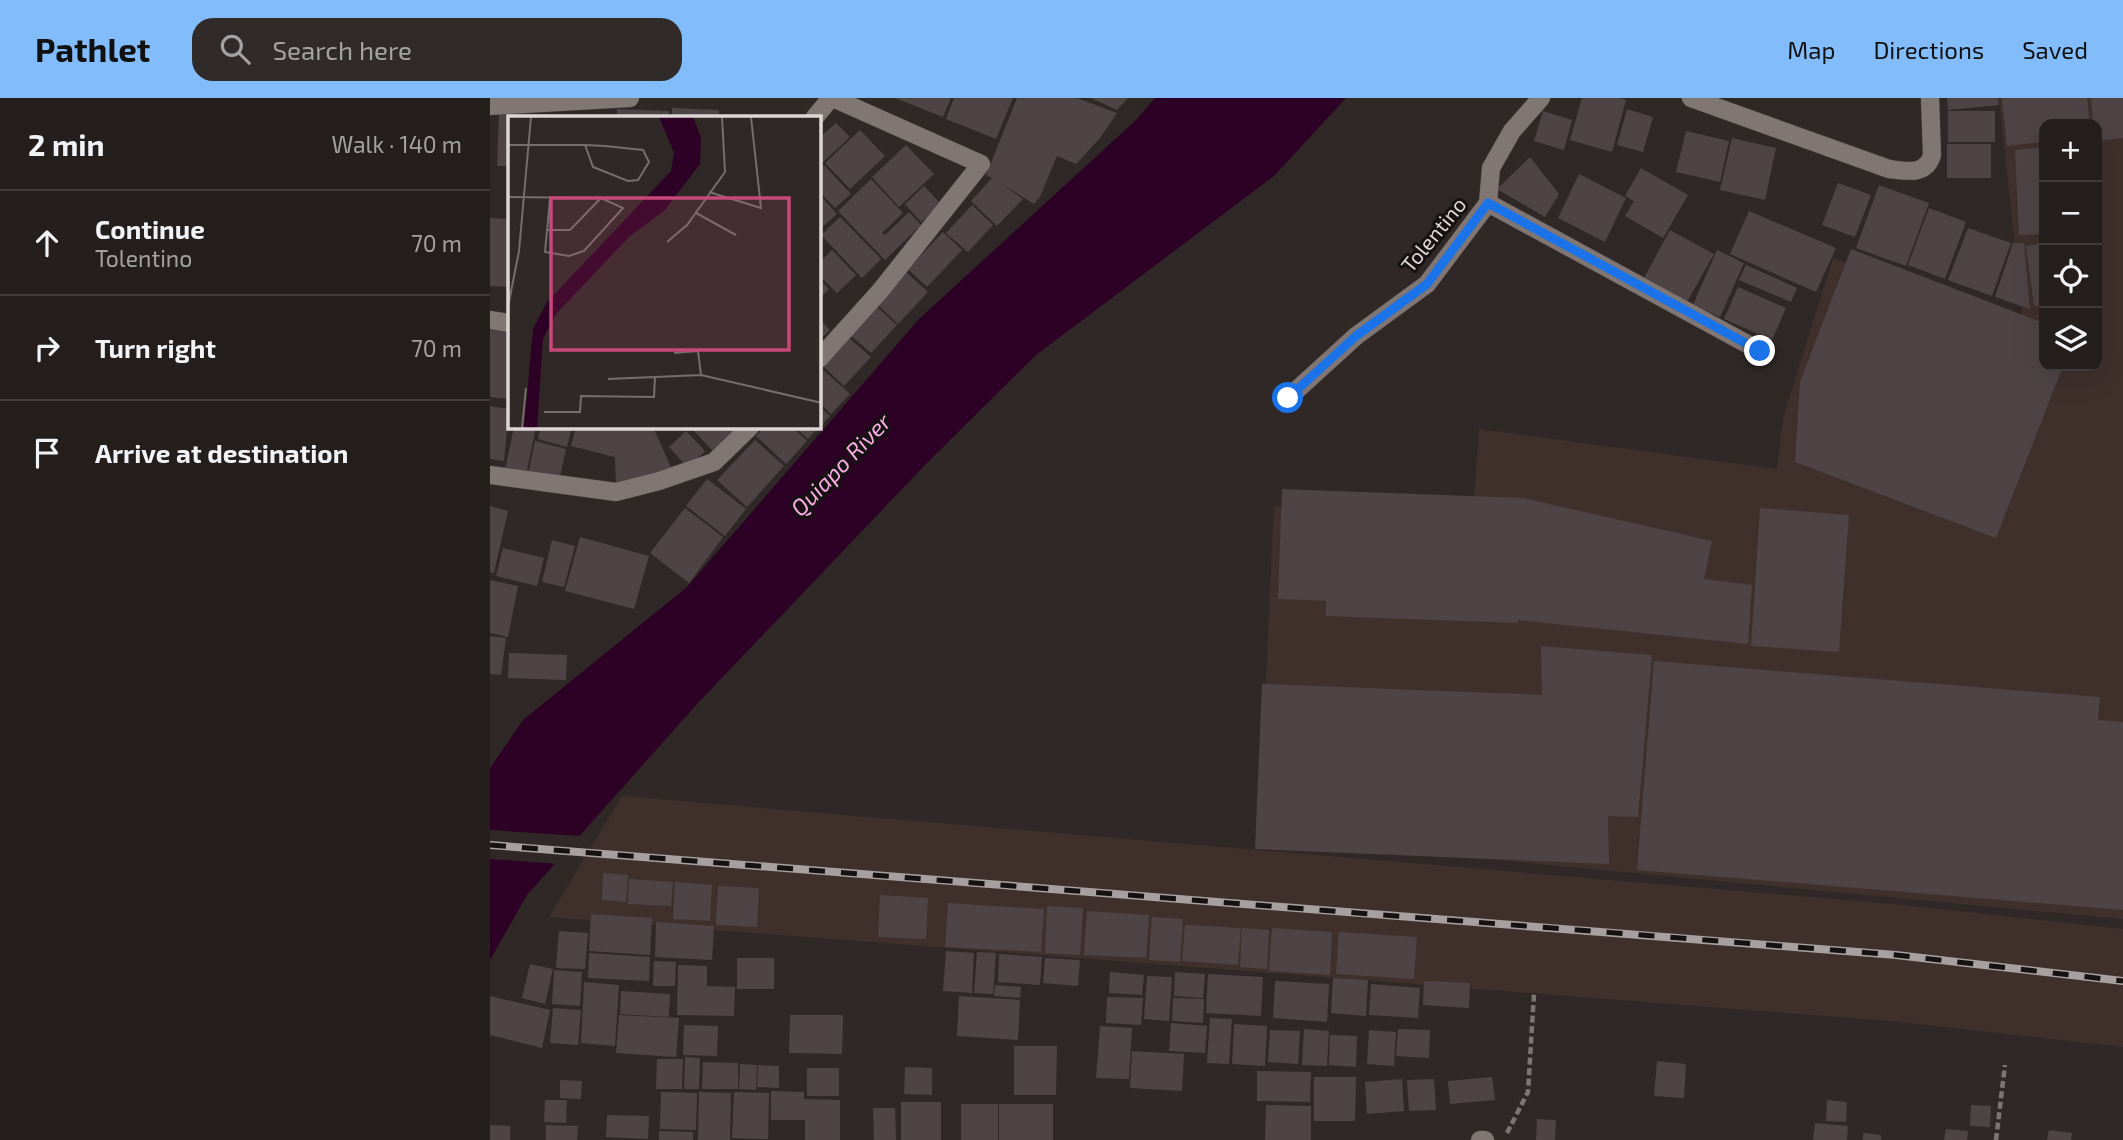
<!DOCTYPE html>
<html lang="en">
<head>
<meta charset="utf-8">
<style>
  body { margin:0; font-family:"Exo 2",sans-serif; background:#302b29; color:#f1f3f6 }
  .controls { position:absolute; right:21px; top:21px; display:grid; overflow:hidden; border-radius:14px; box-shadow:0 7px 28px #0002 }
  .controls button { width:63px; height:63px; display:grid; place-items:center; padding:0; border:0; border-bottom:2px solid #413c3b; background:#241e1c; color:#f1f3f6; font:35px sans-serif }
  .stop { position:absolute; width:21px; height:21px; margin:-16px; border:5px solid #1a73e8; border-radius:50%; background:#fff }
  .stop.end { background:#1a73e8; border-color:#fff; box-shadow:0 2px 7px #0008 }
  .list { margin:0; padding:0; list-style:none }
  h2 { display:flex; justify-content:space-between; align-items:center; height:91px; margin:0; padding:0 28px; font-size:30px }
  h2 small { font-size:23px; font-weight:400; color:#a3a2a3 }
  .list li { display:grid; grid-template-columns:46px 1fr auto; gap:21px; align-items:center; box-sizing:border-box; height:105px; padding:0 28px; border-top:2px solid #413c3b }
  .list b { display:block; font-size:26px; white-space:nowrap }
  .list p { margin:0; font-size:23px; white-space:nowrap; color:#a3a2a3 }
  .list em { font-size:23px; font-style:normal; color:#a3a2a3 }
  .icon { flex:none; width:38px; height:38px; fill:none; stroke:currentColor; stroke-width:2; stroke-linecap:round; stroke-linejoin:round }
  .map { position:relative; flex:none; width:1633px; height:1042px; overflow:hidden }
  header { display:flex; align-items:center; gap:42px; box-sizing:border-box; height:98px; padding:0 35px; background:#83bcfb; color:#111 }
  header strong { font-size:33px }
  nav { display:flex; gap:38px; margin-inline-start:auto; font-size:24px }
  .search { width:490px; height:63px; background:#302b29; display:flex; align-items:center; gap:18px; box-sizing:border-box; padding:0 24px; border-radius:21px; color:#a3a2a3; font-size:26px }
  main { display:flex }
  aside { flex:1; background:#241e1c }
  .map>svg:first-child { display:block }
  .built { fill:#3f302c; fill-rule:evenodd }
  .water { fill:#2d0025 }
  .pier { fill:#302826 }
  .building { fill:#4e4446 }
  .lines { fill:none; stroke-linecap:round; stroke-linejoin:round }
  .street-casing { stroke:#4b4442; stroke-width:19 }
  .path { stroke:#7c7573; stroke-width:4.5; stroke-dasharray:7 3.5; stroke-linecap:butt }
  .street { stroke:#807674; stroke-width:18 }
  .rail-casing { stroke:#a7a09f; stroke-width:8 }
  .rail { stroke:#161211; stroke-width:5; stroke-dasharray:16; stroke-linecap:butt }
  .route { stroke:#1a73e8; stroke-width:9 }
  .labels { text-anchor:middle; stroke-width:6; stroke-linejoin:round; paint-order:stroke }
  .street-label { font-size:21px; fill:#dcd6d5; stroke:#161211 }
  .water-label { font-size:23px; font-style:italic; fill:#f8aae4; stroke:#161211 }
  .inset-road { fill:none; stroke:#756e6c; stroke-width:2 }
  .view { fill:#c8487a; fill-opacity:0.15; stroke:#c8487a; stroke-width:3.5 }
  .inset-edge { fill:none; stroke:#dcd6d5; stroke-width:3.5 }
</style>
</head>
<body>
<header>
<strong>Pathlet</strong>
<div class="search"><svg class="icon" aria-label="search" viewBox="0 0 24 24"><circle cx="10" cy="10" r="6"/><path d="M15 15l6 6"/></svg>Search here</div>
<nav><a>Map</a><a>Directions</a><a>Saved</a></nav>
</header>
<main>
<aside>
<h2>2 min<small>Walk · 140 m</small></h2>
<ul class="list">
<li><svg class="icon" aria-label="ahead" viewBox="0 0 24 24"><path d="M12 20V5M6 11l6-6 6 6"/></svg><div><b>Continue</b><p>Tolentino</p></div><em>70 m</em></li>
<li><svg class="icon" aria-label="right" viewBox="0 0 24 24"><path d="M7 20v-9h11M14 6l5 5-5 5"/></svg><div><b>Turn right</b></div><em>70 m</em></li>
<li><svg class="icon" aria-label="arrive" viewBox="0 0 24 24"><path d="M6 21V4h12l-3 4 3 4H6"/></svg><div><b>Arrive at destination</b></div></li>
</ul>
</aside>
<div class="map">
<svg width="1633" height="1042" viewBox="0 0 1633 1042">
  <rect width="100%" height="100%" fill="#302826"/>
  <g class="built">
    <path d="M1509 0H1633V821L769 740 784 408 983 412 989 331 1287 371 1293 320 1343 160 1533 223ZM1554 26H1607V268H1554Z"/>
    <polygon points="132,698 1414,807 1633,831 1633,949 1401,923 59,819"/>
  </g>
  <polygon class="water" points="665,0 856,0 784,78 546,257 436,366 207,606 37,797 0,862 0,670 33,622 197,489 429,221 646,22"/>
  <polygon class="pier" points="0,732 91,738 90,742 69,766 0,761"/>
  <g class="building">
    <polygon points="405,0 461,0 453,19"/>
    <polygon points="464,0 523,0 506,41 456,21"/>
    <polygon points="527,0 587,0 627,15 610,40 586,66 567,58 550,99 544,106 510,85 533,101 507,128 481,103 502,80 496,77"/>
    <polygon points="601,0 638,0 627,12"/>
    <polygon points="1092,0 1130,0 1136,2 1122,54 1080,42"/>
    <polygon points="1457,0 1508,0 1509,7 1458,12"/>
    <polygon points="1512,0 1597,0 1600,26 1554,26 1554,44 1517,48"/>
    <polygon points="1601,0 1633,0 1633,40 1607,43 1607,26 1603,26"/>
    <polygon points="182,10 229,12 229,19 182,19"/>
    <polygon points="127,11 179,13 179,19 127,19"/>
    <polygon points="1137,11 1163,19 1153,54 1127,47"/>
    <polygon points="1053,13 1082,22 1074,52 1044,43"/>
    <rect x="1458" y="13" width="47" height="31"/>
    <polygon points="9,15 67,17 67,19 19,19 19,68 7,68"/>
    <polygon points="346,25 360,39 333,64 329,60 329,40"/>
    <polygon points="370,32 395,58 360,91 335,65"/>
    <polygon points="1196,33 1239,43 1230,84 1186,74"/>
    <polygon points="1242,40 1286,50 1275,102 1230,92"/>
    <rect x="1457" y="46" width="44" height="34"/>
    <polygon points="416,47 444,76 409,109 382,79"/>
    <polygon points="1554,49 1554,136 1529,137 1525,52"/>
    <polygon points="1040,59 1069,96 1055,119 1007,91"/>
    <polygon points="334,67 361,96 345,110 329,93 329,72"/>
    <polygon points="1151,70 1198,97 1173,140 1135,118 1144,103 1135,98"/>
    <polygon points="1089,76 1136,100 1115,144 1068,120"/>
    <polygon points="381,81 413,115 392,135 395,137 419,114 431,127 395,162 348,113"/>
    <polygon points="1348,85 1381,97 1365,139 1332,127"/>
    <polygon points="1389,87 1439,105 1416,168 1366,150"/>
    <polygon points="434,88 451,106 431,124 415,106"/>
    <polygon points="329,96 347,116 329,132"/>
    <polygon points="482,107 503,127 478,154 456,135"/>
    <polygon points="1439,110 1476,124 1455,181 1418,167"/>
    <polygon points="1259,113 1346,150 1326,194 1240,156"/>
    <polygon points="350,119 391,161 372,180 331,137"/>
    <polygon points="0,120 19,121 19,189 0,188"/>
    <polygon points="1478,130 1521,145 1502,198 1458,182"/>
    <polygon points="1180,132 1224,156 1197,204 1154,180"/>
    <polygon points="453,134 472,152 437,189 418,171"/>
    <polygon points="1523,145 1534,145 1540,211 1505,199"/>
    <polygon points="1554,145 1554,207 1544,208 1536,148"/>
    <polygon points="1361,151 1554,225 1554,268 1573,268 1506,440 1305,364 1310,284"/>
    <polygon points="342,152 366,177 347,195 329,177 329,165"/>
    <polygon points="1227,152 1254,165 1230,219 1203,207"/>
    <polygon points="1256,167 1307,190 1301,204 1249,182"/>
    <polygon points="415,173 438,194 408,226 386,205"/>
    <polygon points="329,181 339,191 329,201"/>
    <polygon points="1248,189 1296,210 1282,242 1234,221"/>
    <polygon points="386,208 407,227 381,255 360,237"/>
    <polygon points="329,221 340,232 329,242"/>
    <polygon points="0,231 19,235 19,301 0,299"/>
    <polygon points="359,240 381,259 354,288 333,268"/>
    <polygon points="332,271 360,296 341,316 329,304 329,274"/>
    <polygon points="0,308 19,311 14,363 0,361"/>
    <polygon points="329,308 340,318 318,341 305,329 329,329"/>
    <polygon points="24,329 46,329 35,382 14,377"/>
    <polygon points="51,329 82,329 77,349 48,341"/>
    <polygon points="86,329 163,329 183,374 126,390 125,359 81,348"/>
    <polygon points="200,329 251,329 224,354"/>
    <polygon points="274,329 302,329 317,343 296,366 266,338"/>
    <polygon points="196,333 215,353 198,370 179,349"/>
    <polygon points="265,342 294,368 257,409 227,382"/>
    <polygon points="45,343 76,351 69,383 38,376"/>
    <polygon points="217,381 256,411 235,438 196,408"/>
    <polygon points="792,391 1033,400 1222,443 1214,481 1262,487 1258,546 1028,522 1028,525 836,518 836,503 788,501"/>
    <polygon points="0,408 18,413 4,475 0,474"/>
    <polygon points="195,410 233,439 199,485 160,455"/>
    <polygon points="1270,410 1359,417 1349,554 1261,548"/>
    <polygon points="90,439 159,458 144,511 75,493"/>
    <polygon points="62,442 85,448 74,489 52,484"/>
    <polygon points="13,450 54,460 47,488 6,478"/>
    <polygon points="0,482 28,488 18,539 0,535"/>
    <polygon points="0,538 16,540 11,577 0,576"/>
    <polygon points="1051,548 1162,557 1148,719 1118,718 1119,766 765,751 772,586 1052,597"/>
    <polygon points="19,555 77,557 76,582 18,580"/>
    <polygon points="1164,563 1610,599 1608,622 1633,624 1633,812 1147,772"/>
    <polygon points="113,775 138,777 136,804 112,802"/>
    <polygon points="139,781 183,784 181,808 138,806"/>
    <polygon points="185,784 222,787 220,823 183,821"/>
    <polygon points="228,788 269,790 267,829 226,827"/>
    <polygon points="390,797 438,800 436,841 388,839"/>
    <polygon points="458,805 554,811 551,854 455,849"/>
    <polygon points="557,808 593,810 590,857 555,855"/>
    <polygon points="597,813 659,817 656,860 594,857"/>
    <polygon points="101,816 162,820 160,857 99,853"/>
    <polygon points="662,819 693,821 690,864 659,862"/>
    <polygon points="166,824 224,828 222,862 165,859"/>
    <polygon points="695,827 751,830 748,867 692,863"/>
    <polygon points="752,830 779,832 777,871 750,869"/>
    <polygon points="782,830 842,834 840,877 779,873"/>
    <polygon points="69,833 98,835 95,871 66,870"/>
    <polygon points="849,834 927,839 924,881 846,876"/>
    <polygon points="456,853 484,855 482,895 453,893"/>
    <polygon points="487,854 506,855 503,896 484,895"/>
    <polygon points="99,855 160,859 159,883 98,880"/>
    <polygon points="509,856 552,859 550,887 508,884"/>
    <rect x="247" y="860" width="37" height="31"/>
    <polygon points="555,860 590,862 588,888 553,885"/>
    <polygon points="164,863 186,864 185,888 163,888"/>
    <polygon points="40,866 63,871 55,906 32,900"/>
    <polygon points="188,867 217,868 217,888 245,889 244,918 187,917"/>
    <polygon points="64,872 92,874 90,908 62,906"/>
    <polygon points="620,874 654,877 652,897 619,895"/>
    <polygon points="685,874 715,876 713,900 684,898"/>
    <polygon points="718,876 773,879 771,918 716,915"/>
    <polygon points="657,878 682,879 679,923 654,921"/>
    <polygon points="843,880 878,882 876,918 841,915"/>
    <polygon points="785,883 839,886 837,924 783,920"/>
    <polygon points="934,883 980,885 979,910 933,907"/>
    <polygon points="94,884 129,887 125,948 91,945"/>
    <polygon points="881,886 930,890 928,920 879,917"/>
    <polygon points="505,887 531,889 530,900 504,898"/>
    <polygon points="131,893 180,896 179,919 130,916"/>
    <polygon points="0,898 60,912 52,950 0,937"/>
    <polygon points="469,898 530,902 528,942 467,938"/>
    <polygon points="617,899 653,900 651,927 616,925"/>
    <polygon points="683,900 714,901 713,925 682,923"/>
    <polygon points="63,910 91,912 88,947 60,945"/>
    <polygon points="129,917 189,920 186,959 126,955"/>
    <polygon points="300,917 353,917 352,956 299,955"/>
    <polygon points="720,920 742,921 739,966 717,965"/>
    <polygon points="681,925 717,928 715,955 679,953"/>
    <polygon points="744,926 777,928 775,968 742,966"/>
    <polygon points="194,927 228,928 227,958 193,957"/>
    <polygon points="610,928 642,930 639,981 606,980"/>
    <polygon points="814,931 839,933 837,968 812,967"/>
    <polygon points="908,931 940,932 939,960 906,958"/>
    <polygon points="780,932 810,933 808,966 778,964"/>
    <polygon points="879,932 906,934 904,968 877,966"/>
    <polygon points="840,937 867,938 866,969 839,967"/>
    <polygon points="524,948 567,948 566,997 524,997"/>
    <polygon points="642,953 694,956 692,993 640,990"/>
    <polygon points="195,959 210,960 209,991 194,991"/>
    <polygon points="167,961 193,961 192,991 166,991"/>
    <polygon points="1167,963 1196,966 1194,1000 1164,998"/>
    <polygon points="213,964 248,965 248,991 212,991"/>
    <polygon points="250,966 267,967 266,992 249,991"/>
    <polygon points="268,967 289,968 289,990 267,989"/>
    <polygon points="415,969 442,970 442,997 414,996"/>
    <rect x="317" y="970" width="32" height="28"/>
    <polygon points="767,973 821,974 820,1004 767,1003"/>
    <polygon points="824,979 866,979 865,1023 824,1023"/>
    <polygon points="1002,979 1005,1002 960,1006 958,983"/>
    <polygon points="912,981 914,1013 877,1016 875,984"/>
    <polygon points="944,981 946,1012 919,1013 917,982"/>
    <polygon points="70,982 92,983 91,1001 70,1000"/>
    <polygon points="281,993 314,994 314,1001 350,1002 350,1042 315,1042 315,1022 281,1022"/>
    <polygon points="171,994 207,995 206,1032 170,1031"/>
    <polygon points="209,994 241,995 240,1042 208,1042"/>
    <polygon points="244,994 279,995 278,1041 242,1040"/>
    <polygon points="55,1002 77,1002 76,1025 54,1024"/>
    <polygon points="1337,1002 1357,1004 1356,1024 1336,1023"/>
    <rect x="411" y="1004" width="40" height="38"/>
    <rect x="471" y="1006" width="37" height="36"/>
    <rect x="509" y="1006" width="54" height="36"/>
    <polygon points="776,1007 821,1008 821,1042 775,1042"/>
    <polygon points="1481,1007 1501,1008 1500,1029 1480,1028"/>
    <polygon points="383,1010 405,1010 406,1042 384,1042"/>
    <polygon points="117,1017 159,1018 158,1041 116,1039"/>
    <polygon points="1047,1021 1066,1022 1065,1042 1046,1042"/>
    <polygon points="1325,1025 1358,1028 1357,1042 1323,1042"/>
    <polygon points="0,1027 20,1028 20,1042 0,1042"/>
    <polygon points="56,1027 88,1028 87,1042 56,1042"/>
    <polygon points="1456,1031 1478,1033 1477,1042 1454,1042"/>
    <polygon points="1559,1032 1582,1035 1581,1042 1557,1042"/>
    <polygon points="169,1033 203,1034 203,1042 169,1042"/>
    <polygon points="1373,1035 1391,1037 1391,1042 1373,1042"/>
  </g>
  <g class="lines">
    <g class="street-casing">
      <g id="street">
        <path d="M1201 0 1399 71C1416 73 1436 78 1442 57L1440 0"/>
        <polyline points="0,8 140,0"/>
        <polyline points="325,19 341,0"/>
        <polyline points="998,105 1270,253"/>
        <polyline points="0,222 19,225"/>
        <polyline points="329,261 391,192 491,66 343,0"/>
        <polyline points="798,300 866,238 937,186 998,105 1001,70 1022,33 1051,0"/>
        <polyline points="0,377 126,394 169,383 224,364 260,329"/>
        <polyline points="990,1042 995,1042"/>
      </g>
    </g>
    <g class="path">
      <polyline points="1017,1035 1038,994 1044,896"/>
      <polyline points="1506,1042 1515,967"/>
    </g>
    <use href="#street" class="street"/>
    <g class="rail-casing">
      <polyline id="rail" points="0,747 1406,857 1633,883"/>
    </g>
    <use href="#rail" class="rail"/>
  </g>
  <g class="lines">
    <polyline class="route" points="798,300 866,238 937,186 998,105 1270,253"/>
  </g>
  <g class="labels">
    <g class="street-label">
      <text transform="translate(944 137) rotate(-51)" y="7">Tolentino</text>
    </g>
    <g class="water-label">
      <text transform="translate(351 367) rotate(-46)" y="8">Quiapo River</text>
    </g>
  </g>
  <g transform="translate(18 18)">
    <rect width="313" height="313" fill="#302826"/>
    <path d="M151 1H185L193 21 192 48 157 94 122 120 48 198 35 223 29 312H16L25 213 39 186 163 55 166 37Z" fill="#2d0025"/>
    <path class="inset-road" d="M0 29H77L97 30 135 34 141 46 130 64 120 65 85 51 77 29M201 76 253 92 243 1M0 81 93 82 115 92 76 135 61 140 37 136 42 83M188 97 228 119M39 114H62L93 82M159 126 179 109 217 56 214 1M0 191 11 135 23 1M166 237 190 235 193 259M100 263 193 259 314 287M36 296H72L73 280 146 281 147 261M14 312 18 272"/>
    <path class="view" d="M43 82H281V234H43Z"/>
    <rect width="313" height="313" class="inset-edge"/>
  </g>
</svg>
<div class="controls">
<button>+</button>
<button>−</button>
<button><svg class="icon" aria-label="locate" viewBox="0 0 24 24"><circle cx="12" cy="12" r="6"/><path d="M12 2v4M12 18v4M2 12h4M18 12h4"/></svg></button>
<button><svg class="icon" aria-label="layers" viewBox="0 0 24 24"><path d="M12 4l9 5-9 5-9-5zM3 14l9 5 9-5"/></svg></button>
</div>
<div class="stop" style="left:798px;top:300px"></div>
<div class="stop end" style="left:1270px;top:253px"></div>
</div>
</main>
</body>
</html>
